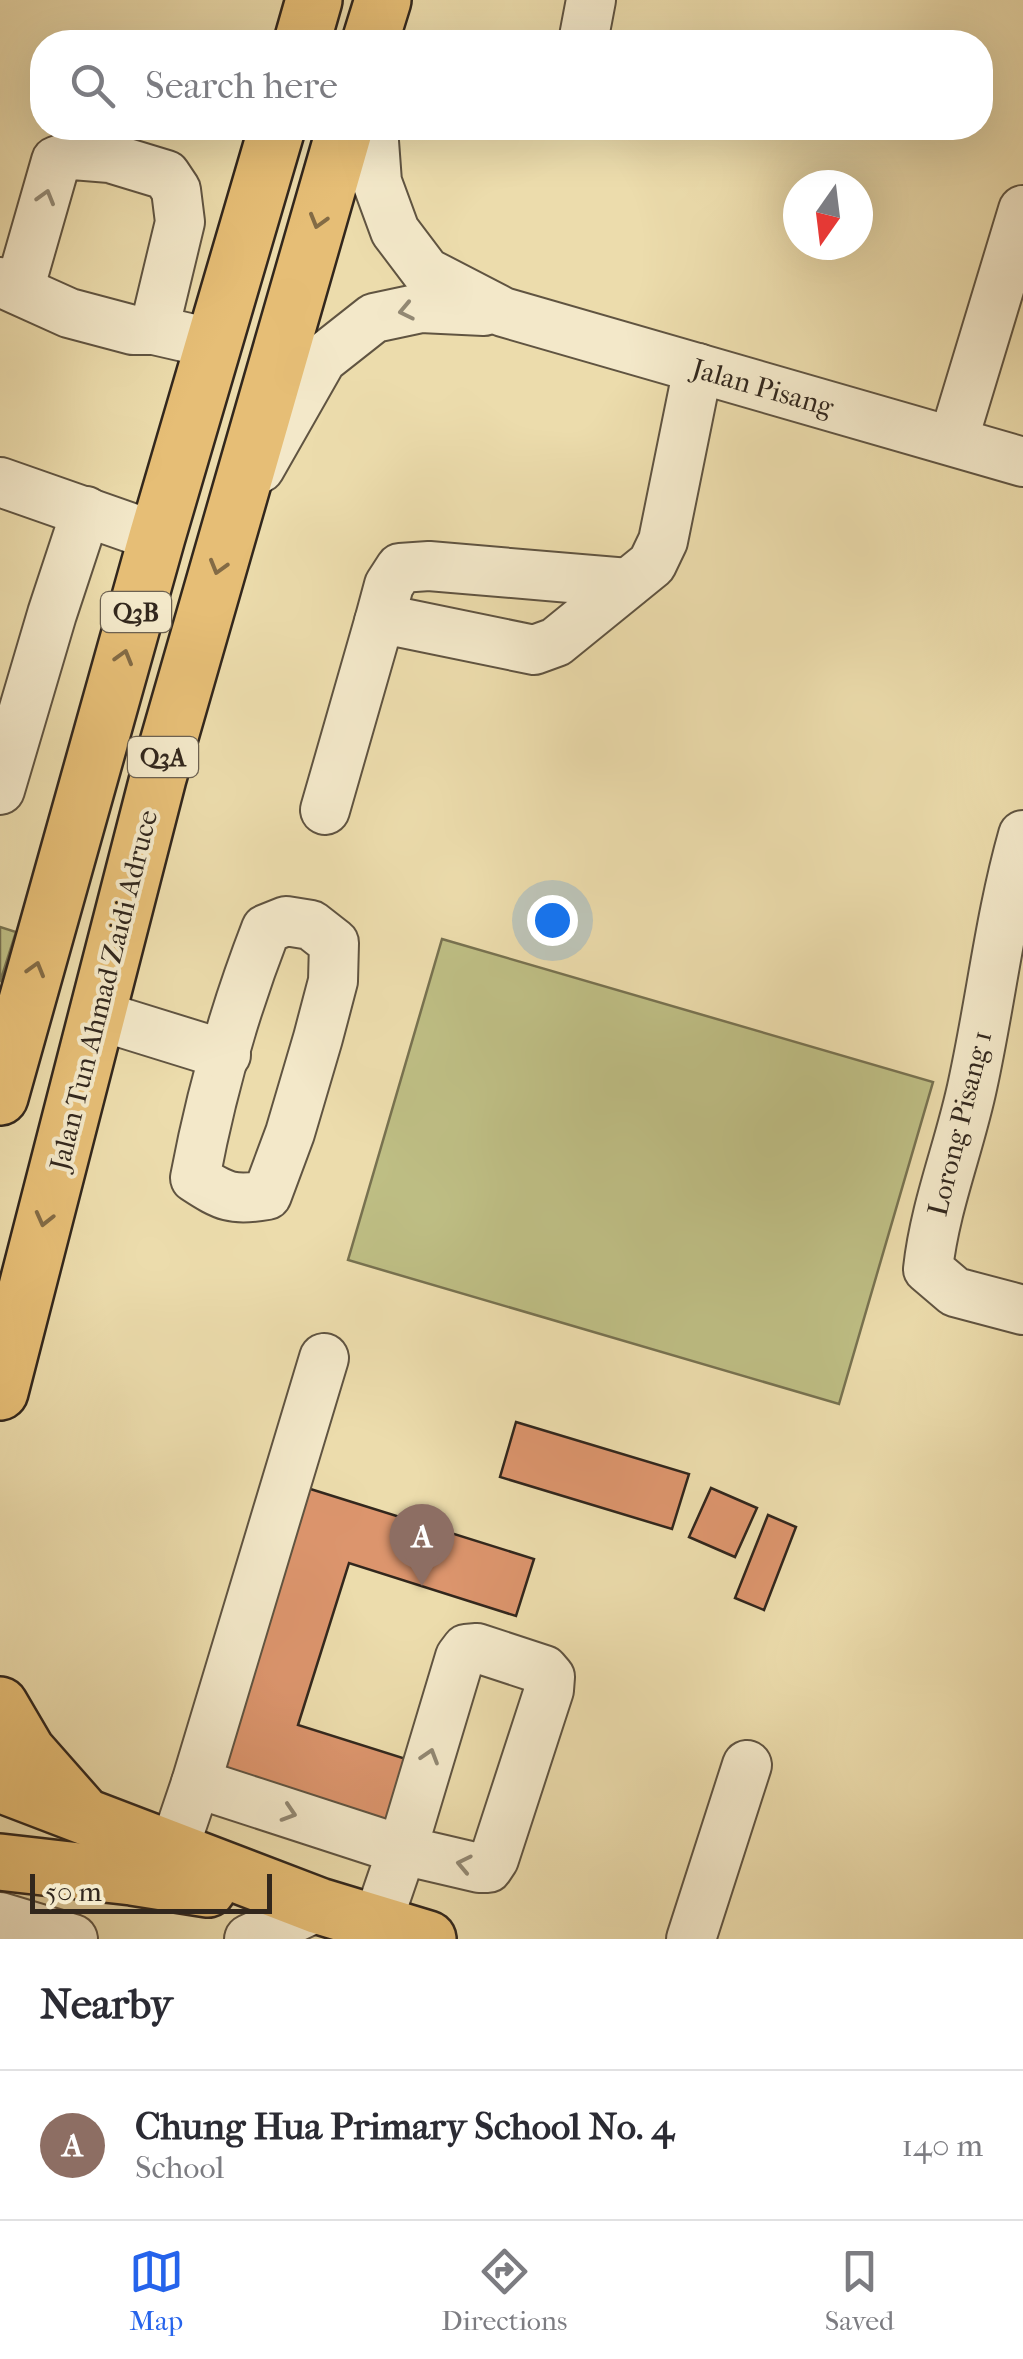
<!DOCTYPE html>
<html lang="en">
<head>
<meta charset="utf-8">
<style>
  body { margin:0; font-family:"IM FELL French Canon",serif; background:#f7f7f7; color:#2b2b33 }
  .compass { position:absolute; left:783px; top:170px; width:90px; height:90px; border-radius:50%; background:#fff; box-shadow:0 10px 40px #0002; rotate:194deg }
  .scale { position:absolute; left:30px; bottom:25px; width:242px; box-sizing:border-box; padding-left:10px; border:5px solid #32271d; border-top:0; font-size:28px; line-height:35px; white-space:nowrap; color:#32271d; -webkit-text-stroke:8px #f3e8c9; paint-order:stroke }
  .you { position:absolute; left:552px; top:920px; width:35px; height:35px; margin:-25px; border:8px solid #fff; border-radius:50%; background:#1a73e8; box-shadow:0 0 0 15px #1a73e833 }
  .badge { display:grid; place-items:center; width:65px; height:65px; border-radius:50%; background:#2563eb; color:#fff; font-size:32px; font-weight:700 }
  .pin { position:absolute; translate:-50% -82px; filter:drop-shadow(0 2px 5px #0008) }
  .pin::after { content:''; position:absolute; top:52px; width:35px; height:30px; background:inherit; clip-path:polygon(0 0,100% 0,50% 100%) }
  .list { margin:0; padding:0; list-style:none }
  h2 { display:flex; justify-content:space-between; align-items:center; height:130px; margin:0; padding:0 40px; font-size:42px }
  h2 small { font-size:32px; font-weight:400; color:#7c7c81 }
  .list li { display:grid; grid-template-columns:65px 1fr auto; gap:30px; align-items:center; box-sizing:border-box; height:150px; padding:0 40px; border-top:2px solid #e1e1e2 }
  .list b { display:block; font-size:38px; white-space:nowrap }
  .list p { margin:0; font-size:32px; white-space:nowrap; color:#7c7c81 }
  .list em { font-size:32px; font-style:normal; color:#7c7c81 }
  .icon { flex:none; width:55px; height:55px; fill:none; stroke:currentColor; stroke-width:2; stroke-linecap:round; stroke-linejoin:round }
  .map { position:relative; flex:none; width:1023px; height:1939px; overflow:hidden }
  .search { position:absolute; background:#fff; box-shadow:0 10px 40px #0002; left:30px; right:30px; top:30px; height:110px; display:flex; align-items:center; gap:25px; box-sizing:border-box; padding:0 35px; border-radius:40px; color:#7c7c81; font-size:38px }
  .sheet { height:280px; background:#fff }
  nav { display:flex; justify-content:space-around; align-items:center; box-sizing:border-box; height:140px; border-top:2px solid #e1e1e2; background:#fff; font-size:28px; color:#7c7c81 }
  nav a { display:grid; justify-items:center; gap:5px }
  nav .on { color:#2563eb }
  .map>svg:first-child { display:block }
  .green { fill:#bebe84; stroke:#787250; stroke-width:2.5 }
  .building { fill:#dc956d; stroke:#32271d; stroke-width:2.5 }
  .lines { fill:none; stroke-linecap:round; stroke-linejoin:round }
  .minor-casing { stroke:#605441; stroke-width:52 }
  .major-casing { stroke:#32271d; stroke-width:60 }
  .minor { stroke:#f3e8c9; stroke-width:48 }
  .major { stroke:#e6be76; stroke-width:55 }
  .oneway { stroke:#928873 }
  .oneway2 { stroke:#836b45 }
  .labels { text-anchor:middle; stroke-width:8; stroke-linejoin:round; paint-order:stroke }
  .shield { fill:#f3e8c9; stroke:#6c6151; stroke-width:2.5 }
  .shield-label { font-size:25px; font-weight:bold; fill:#32271d }
  .street-label { font-size:28px; fill:#32271d; stroke:#f3e8c9 }
</style>
</head>
<body>
<div class="map">
<svg width="1023" height="1939" viewBox="0 0 1023 1939">
  <rect width="100%" height="100%" fill="#ecdcac"/>
  <filter id="stains"><feTurbulence type="fractalNoise" baseFrequency=".002" numOctaves="4"/><feColorMatrix values="0 0 0 0 .2 0 0 0 0 .09 0 0 0 0 .02 0 0 0 .5 -.17"/></filter>
  <radialGradient id="worn" r=".72"><stop offset=".6" stop-color="#630" stop-opacity="0"/><stop offset="1" stop-color="#630" stop-opacity=".3"/></radialGradient>
  <g class="green">
    <polygon points="0,927 16,932 0,982"/>
    <polygon points="442,939 933,1082 839,1404 348,1260"/>
  </g>
  <g class="building">
    <polygon points="516,1422 689,1474 672,1529 500,1477"/>
    <polygon points="304,1487 534,1559 516,1616 349,1563 298,1725 425,1765 402,1836 213,1776"/>
    <polygon points="711,1488 757,1508 735,1557 689,1537"/>
    <polygon points="768,1515 796,1527 764,1610 735,1598"/>
  </g>
  <g class="lines">
    <g class="minor-casing">
      <g id="minor">
        <polyline points="583,42 591,0"/>
        <polyline points="373,128 377,182 395,231 426,272 503,312 1023,462"/>
        <polyline points="0,282 69,313 133,330 154,330 215,344"/>
        <polyline points="19,290 56,161 73,155 110,158 166,175 176,190 180,222 154,330"/>
        <polyline points="953,441 1023,210"/>
        <polyline points="260,468 322,359 374,318 421,308 484,311"/>
        <polyline points="0,482 157,537"/>
        <polyline points="379,622 389,585 400,568 429,566 628,583"/>
        <polyline points="0,790 52,614 86,511"/>
        <polyline points="325,810 379,622 398,622 534,650 556,642 652,564 663,541 698,368"/>
        <path d="M1023 835C1000 916 991 1000 973 1083 960 1146 935 1205 928 1269L955 1292 1023 1310"/>
        <path d="M286 921 311 925 334 943 333 981 318 1038 290 1133 267 1195C233 1201 224 1197 195 1178 211 1093 235 1009 266 929Z"/>
        <polyline points="97,1015 226,1055"/>
        <polyline points="196,1783 402,1850 479,1868 488,1868 494,1859 549,1690 550,1677 544,1670 477,1648 466,1649 460,1657 402,1850 377,1923"/>
        <polyline points="173,1851 196,1783 324,1358"/>
        <polyline points="0,1917 73,1939"/>
        <polyline points="249,1939 319,1906"/>
        <polyline points="691,1939 747,1765"/>
      </g>
    </g>
    <g class="major-casing">
      <g id="major">
        <polyline points="302,42 314,0"/>
        <polyline points="370,42 383,0"/>
        <polyline points="0,1097 157,537 277,128"/>
        <polyline points="0,1392 158,778 345,128"/>
        <polyline points="0,1705 27,1751 79,1810"/>
        <polyline points="0,1784 319,1906 428,1939"/>
        <polyline points="0,1862 132,1877 208,1889"/>
      </g>
    </g>
    <use href="#minor" class="minor"/>
    <use href="#major" class="major"/>
  </g>
  <defs><path id="oneway-chevron" d="M-2-3.5L2.5 0L-2 3.5" fill="none" stroke-width="1.6" stroke-linecap="round" stroke-linejoin="round" transform="scale(2.5)"/></defs>
  <g class="oneway">
    <use href="#oneway-chevron" transform="translate(46 197) rotate(-74)"/>
    <use href="#oneway-chevron" transform="translate(406 311) rotate(168)"/>
    <use href="#oneway-chevron" transform="translate(430 1756) rotate(-73)"/>
    <use href="#oneway-chevron" transform="translate(289 1813) rotate(18)"/>
    <use href="#oneway-chevron" transform="translate(464 1864) rotate(-168)"/>
  </g>
  <g class="oneway2">
    <use href="#oneway-chevron" transform="translate(318 221) rotate(106)"/>
    <use href="#oneway-chevron" transform="translate(218 567) rotate(106)"/>
    <use href="#oneway-chevron" transform="translate(124 657) rotate(-74)"/>
    <use href="#oneway-chevron" transform="translate(36 969) rotate(-74)"/>
    <use href="#oneway-chevron" transform="translate(44 1219) rotate(104)"/>
  </g>
  <g class="labels">
    <g class="shield">
      <rect x="101" y="592" width="70" height="40" rx="8"/>
      <rect x="128" y="737" width="70" height="40" rx="8"/>
    </g>
    <g class="shield-label">
      <text x="136" y="621">Q3B</text>
      <text x="163" y="766">Q3A</text>
    </g>
    <g class="street-label">
      <text transform="translate(763 387) rotate(16)" y="10">Jalan Pisang</text>
      <text transform="translate(103 990) rotate(-76)" y="10">Jalan Tun Ahmad Zaidi Adruce</text>
      <text transform="translate(959 1123) rotate(-76)" y="10">Lorong Pisang 1</text>
    </g>
  </g>
  <rect width="100%" height="100%" filter="url(#stains)"/>
  <rect width="100%" height="100%" fill="url(#worn)"/>
</svg>
<svg class="compass" viewBox="-18 -18 36 36"><path d="M0-13l5 13h-10z" fill="#e53935"/><path d="M0 13l5-13h-10z" fill="#7c7c81"/></svg>
<div class="scale">50 m</div>
<div class="you"></div>
<div class="pin badge" style="left:422px;top:1586px;background:#8d6e63">A</div>
<div class="search"><svg class="icon" aria-label="search" viewBox="0 0 24 24"><circle cx="10" cy="10" r="6"/><path d="M15 15l6 6"/></svg>Search here</div>
</div>
<section class="sheet">
<h2>Nearby<small></small></h2>
<ul class="list">
<li><span class="badge" style="background:#8d6e63">A</span><div><b>Chung Hua Primary School No. 4</b><p>School</p></div><em>140 m</em></li>
</ul>
</section>
<nav>
<a class="on"><svg class="icon" aria-label="map" viewBox="0 0 24 24"><path d="M3 6l6-2 6 2 6-2v14l-6 2-6-2-6 2zM9 4v14M15 6v14"/></svg>Map</a>
<a><svg class="icon" aria-label="directions" viewBox="0 0 24 24"><path d="M12 3l9 9-9 9-9-9zM9 14v-3h6M13 9l2 2-2 2"/></svg>Directions</a>
<a><svg class="icon" aria-label="saved" viewBox="0 0 24 24"><path d="M7 4h10v16l-5-4-5 4z"/></svg>Saved</a>
</nav>
</body>
</html>
